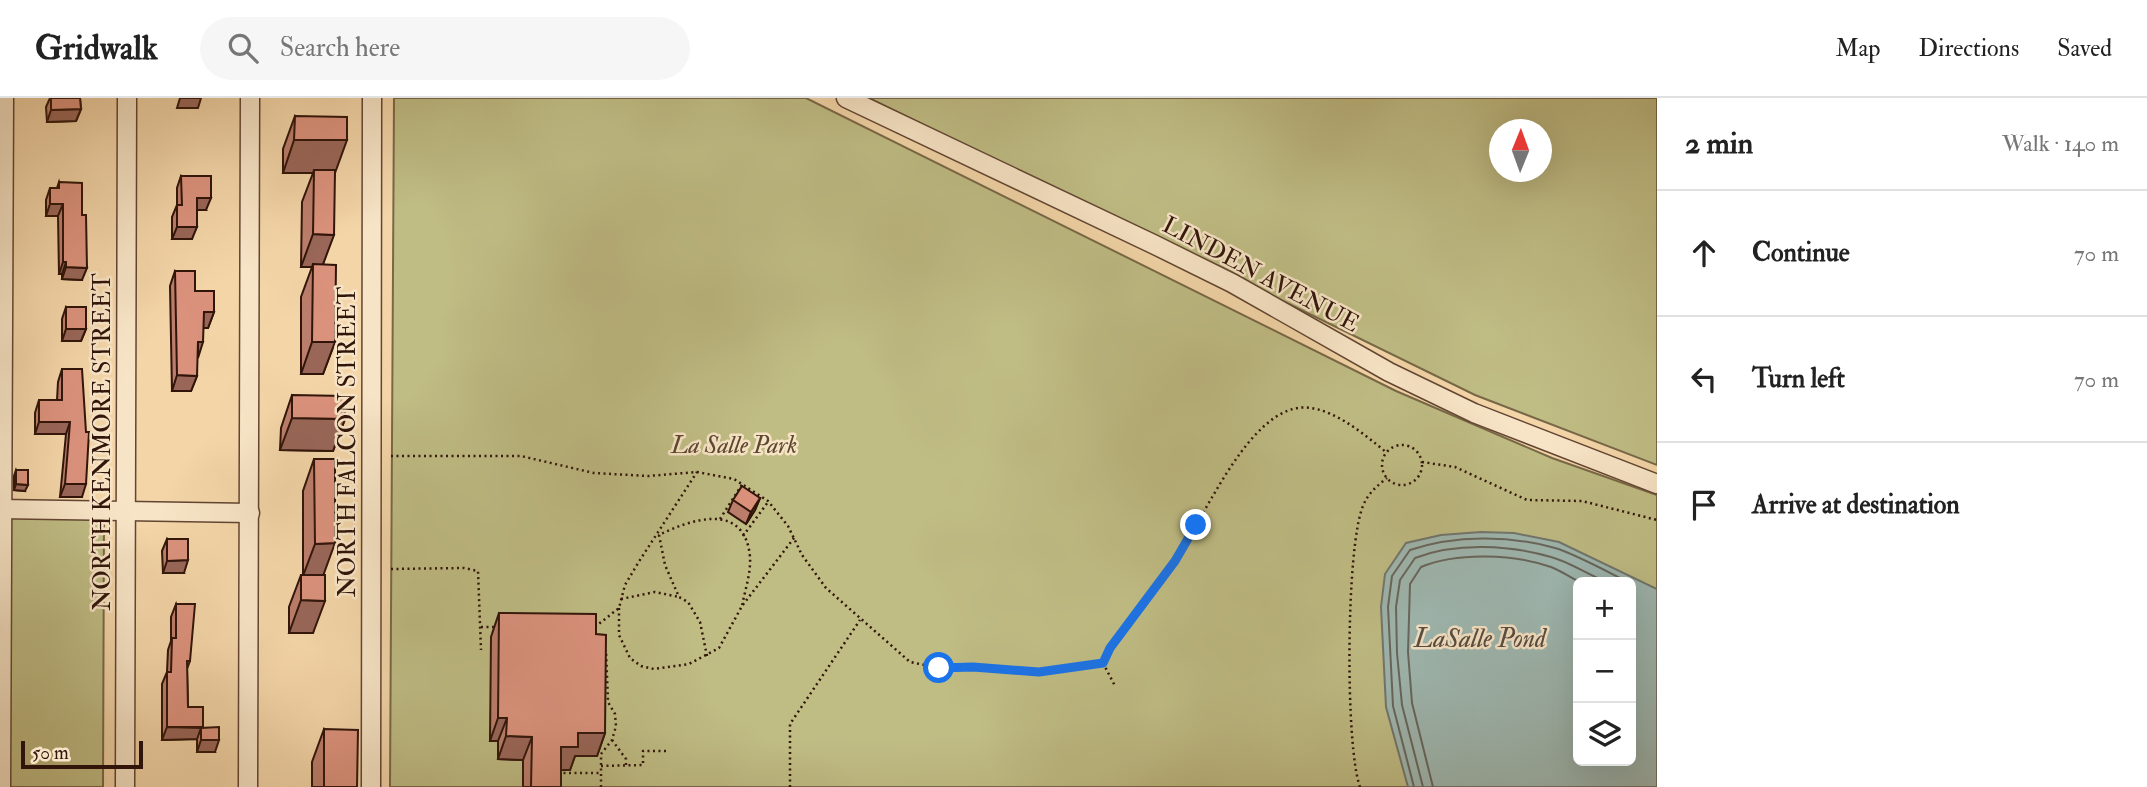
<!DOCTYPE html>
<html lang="en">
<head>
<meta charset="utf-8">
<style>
  body { margin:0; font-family:"IM FELL Double Pica",serif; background:#f6f6f6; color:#222 }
  .controls { position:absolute; right:21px; bottom:21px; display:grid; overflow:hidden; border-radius:10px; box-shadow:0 7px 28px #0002 }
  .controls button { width:63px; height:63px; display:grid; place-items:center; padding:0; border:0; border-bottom:2px solid #e0e0e0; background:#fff; color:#222; font:35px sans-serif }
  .compass { position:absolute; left:1489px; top:21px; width:63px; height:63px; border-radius:50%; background:#fff; box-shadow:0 7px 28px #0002; rotate:1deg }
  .scale { position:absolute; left:21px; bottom:18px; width:122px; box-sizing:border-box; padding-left:7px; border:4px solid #31150a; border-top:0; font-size:19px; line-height:24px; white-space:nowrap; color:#31150a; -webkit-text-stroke:5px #f7e4c6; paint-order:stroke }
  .stop { position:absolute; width:21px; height:21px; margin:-16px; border:5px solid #1a73e8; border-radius:50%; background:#fff }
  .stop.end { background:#1a73e8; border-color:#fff; box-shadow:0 2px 7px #0008 }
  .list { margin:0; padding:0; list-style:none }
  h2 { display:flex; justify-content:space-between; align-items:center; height:91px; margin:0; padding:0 28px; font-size:30px }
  h2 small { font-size:23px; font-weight:400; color:#767676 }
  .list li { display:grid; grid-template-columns:46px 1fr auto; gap:21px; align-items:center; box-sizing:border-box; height:126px; padding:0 28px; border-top:2px solid #e0e0e0 }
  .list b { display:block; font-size:26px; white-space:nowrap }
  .list em { font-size:23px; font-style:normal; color:#767676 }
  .icon { flex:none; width:38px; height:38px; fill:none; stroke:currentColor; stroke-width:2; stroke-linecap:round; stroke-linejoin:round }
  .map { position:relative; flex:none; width:1657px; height:689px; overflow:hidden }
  header { display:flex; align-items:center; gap:42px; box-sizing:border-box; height:98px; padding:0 35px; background:#fff; border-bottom:2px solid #e0e0e0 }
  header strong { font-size:33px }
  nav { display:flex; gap:38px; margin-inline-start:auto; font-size:24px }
  .search { width:490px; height:63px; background:#f6f6f6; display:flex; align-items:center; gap:18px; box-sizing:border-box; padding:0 24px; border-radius:38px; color:#767676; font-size:26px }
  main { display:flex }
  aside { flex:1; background:#fff }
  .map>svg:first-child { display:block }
  .green { fill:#bfbc84; stroke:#786847; stroke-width:2; fill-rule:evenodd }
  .water { fill:#9eb7b0; stroke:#72766e; stroke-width:2; fill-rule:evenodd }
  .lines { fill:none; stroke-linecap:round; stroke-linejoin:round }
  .shore { stroke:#68665d; stroke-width:2 }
  .minor-casing { stroke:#624532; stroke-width:21 }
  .path { stroke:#31150a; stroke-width:2.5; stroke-dasharray:2 3.5; stroke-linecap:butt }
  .minor { stroke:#f7e4c6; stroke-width:18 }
  .wall { fill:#bc7e6c; stroke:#31150a; stroke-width:2 }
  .shaded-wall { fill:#996658; stroke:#31150a; stroke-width:2 }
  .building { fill:#db927d; stroke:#31150a; stroke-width:2 }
  .route { stroke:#1a73e8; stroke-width:9 }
  .labels { text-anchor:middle; stroke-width:5; stroke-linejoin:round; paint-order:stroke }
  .street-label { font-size:24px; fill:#31150a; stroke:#f7e4c6 }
  .park-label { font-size:24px; font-style:italic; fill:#5c472f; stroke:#f7e4c6 }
  .water-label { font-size:26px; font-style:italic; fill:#574e44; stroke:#f7e4c6 }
</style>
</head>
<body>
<header>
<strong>Gridwalk</strong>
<div class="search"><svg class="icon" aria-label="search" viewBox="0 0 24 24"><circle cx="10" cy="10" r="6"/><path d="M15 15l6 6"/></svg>Search here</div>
<nav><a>Map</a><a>Directions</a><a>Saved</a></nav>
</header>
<main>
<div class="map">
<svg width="1657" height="689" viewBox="0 0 1657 689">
  <rect width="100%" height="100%" fill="#f3d5a8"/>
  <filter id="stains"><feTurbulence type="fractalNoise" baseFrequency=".00286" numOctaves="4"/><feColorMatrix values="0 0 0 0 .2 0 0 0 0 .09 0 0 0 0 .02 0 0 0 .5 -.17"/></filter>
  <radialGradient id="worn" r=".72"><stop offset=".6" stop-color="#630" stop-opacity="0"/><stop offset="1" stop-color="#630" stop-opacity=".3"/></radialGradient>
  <g class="green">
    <path d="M394 0H806L1396 293 1552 360 1657 397V689H390ZM1578 484H1631V663H1578Z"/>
    <path d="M869 0H1657V367L1475 297ZM1500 32H1542V74H1500Z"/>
    <polygon points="9,415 104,416 103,689 7,689"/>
  </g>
  <path class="water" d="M1481 434 1514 435 1559 444 1657 491V689H1408L1386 609 1381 509 1385 476 1406 445 1441 437ZM1578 484H1631V663H1578Z"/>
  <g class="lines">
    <g class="shore">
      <path d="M1414 689 1393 608 1388 509 1392 478 1410 452C1455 437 1509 437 1555 450 1573 455 1610 475 1628 484"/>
      <path d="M1423 689 1402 607 1397 555 1396 509 1400 482 1415 460C1456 444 1510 447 1551 459 1570 464 1588 477 1607 484"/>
      <path d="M1433 689 1412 605 1408 554 1410 486 1421 469C1457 454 1514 456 1551 469 1561 473 1570 479 1580 484"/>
    </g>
    <g class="minor-casing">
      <g id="minor">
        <polyline points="846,0 1153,146 1232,185 1389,274 1474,315 1657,386"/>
        <polyline points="0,411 250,415"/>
        <polyline points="1,689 4,0"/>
        <polyline points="125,689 127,0"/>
        <polyline points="248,689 250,0"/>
        <polyline points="371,689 372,0"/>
      </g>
    </g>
    <g class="path">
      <circle cx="1402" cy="367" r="20"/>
      <path d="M391 358H521L594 375 648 378 697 374 734 381 768 403 788 428 802 457 826 490 910 564 939 570 973 569 1039 574 1103 565 1110 550C1131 521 1153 493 1174 464 1202 424 1243 324 1293 311 1325 302 1364 336 1387 355"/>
      <polyline points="1422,364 1455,369 1527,402 1582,403 1657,422"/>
      <polyline points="720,421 743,385"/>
      <polyline points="743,438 768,404"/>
      <polyline points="391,471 464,470 478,473 481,552"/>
      <polyline points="621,501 655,494 679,499"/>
      <polyline points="619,510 619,537 630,560 641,568 654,571 689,566 719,550 742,508 794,440"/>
      <polyline points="481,529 495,529"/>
      <polyline points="595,529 619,510 625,487 638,465 697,374"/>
      <path d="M707 558 700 524 688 504 679 499 665 467 659 437C691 421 745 403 750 459 751 475 745 492 742 508"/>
      <polyline points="1103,565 1115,588"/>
      <polyline points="612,642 626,661 626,667"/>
      <polyline points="601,668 643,667 643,653 669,653"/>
      <polyline points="558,675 601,675"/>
      <polyline points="601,689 601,656 612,642 616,628 615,616 608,604 606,552"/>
      <polyline points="790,689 790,626 860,522"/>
      <path d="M1360 689C1345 648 1346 448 1363 408 1368 395 1377 388 1387 380"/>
    </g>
    <use href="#minor" class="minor"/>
  </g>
  <g class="wall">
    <polygon points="50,0 80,0 81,11 76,23 47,24 46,9"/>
    <polygon points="295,18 335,75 323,167 335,244 323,276 301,276 301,199 312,169 301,169 302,104 313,75 283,75 283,51"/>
    <polygon points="181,78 206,112 197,112 192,141 172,141 172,119 177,107 177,90"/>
    <polygon points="59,84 82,182 62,181 62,176 59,176 58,118 46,118 46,102 50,90 57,90"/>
    <polygon points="175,173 214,214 208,230 203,230 197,260 197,278 191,293 172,293 170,188"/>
    <polygon points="66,209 86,231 81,243 62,243 62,221"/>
    <polygon points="62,271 82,399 60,399 66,336 35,336 35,315 39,302 57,302 58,284"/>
    <polygon points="292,297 345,321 333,353 280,352 281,330"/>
    <polygon points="314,361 324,477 313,535 289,535 289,509 301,477 303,477 303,393"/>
    <polygon points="16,372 25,393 14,392 14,378"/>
    <polygon points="760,400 755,412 746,426 728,414 733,402"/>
    <polygon points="167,441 184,475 163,475 162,453"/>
    <polygon points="176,506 190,563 187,571 188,609 202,630 215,654 197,654 197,641 162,642 162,586 167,574 168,552 171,543 171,519"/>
    <polygon points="499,515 596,536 605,635 597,658 575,658 570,672 561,672 561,689 523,689 523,662 498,661 498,643 490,643 491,539"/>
    <polygon points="324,631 357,689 312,689 312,664"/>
  </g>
  <g class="shaded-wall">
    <polygon points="180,0 201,0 198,10 177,10"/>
    <polygon points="81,11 76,23 47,24 51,12"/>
    <polygon points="294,42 347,42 335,75 314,72 313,75 283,75"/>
    <polygon points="197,100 211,100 206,112 192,112"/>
    <polygon points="50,106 63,106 58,118 46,118"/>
    <polygon points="177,129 197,129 192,141 172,141"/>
    <polygon points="313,136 334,137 322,169 313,166 312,169 301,169"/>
    <polygon points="63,164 66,164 62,176 59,176"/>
    <polygon points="66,169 87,170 82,182 62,181"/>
    <polygon points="204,214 214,214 208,230 198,230"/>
    <polygon points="66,231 86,231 81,243 62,243"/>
    <polygon points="198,244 203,244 198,260"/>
    <polygon points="312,244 335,244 323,276 301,276"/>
    <polygon points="177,277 197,278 191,293 172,293"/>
    <polygon points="292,320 345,321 333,353 280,352"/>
    <polygon points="39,324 70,324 66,336 35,336"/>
    <polygon points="16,386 28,387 25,393 14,392"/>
    <polygon points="65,386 86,386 82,399 60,399"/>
    <polygon points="760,400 755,412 746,426 751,414"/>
    <polygon points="335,445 323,478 303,478 315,446"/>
    <polygon points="188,462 184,475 163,475 167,463"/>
    <polygon points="301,502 325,503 313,535 289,535"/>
    <polygon points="498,620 507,620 498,643 490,643"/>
    <polygon points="167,629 201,630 197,641 162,642"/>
    <polygon points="578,635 605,635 597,658 575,658 570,672 553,672 561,649"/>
    <polygon points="506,638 532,639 523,662 498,661"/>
    <polygon points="201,642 219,642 215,654 197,654"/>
  </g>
  <g class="building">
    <polygon points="51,0 80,0 81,11 51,12"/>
    <polygon points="295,18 347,19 347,42 294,42"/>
    <polygon points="314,72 335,72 334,137 313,136"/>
    <polygon points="181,78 211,78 211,100 197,100 197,129 177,129 177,107 182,107"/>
    <polygon points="59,84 82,85 82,117 86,117 87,170 66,169 66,164 63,164 63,106 50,106 50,90 59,90"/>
    <polygon points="313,166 336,167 335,244 312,244"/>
    <polygon points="175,173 195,173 195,193 214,193 214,214 204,214 203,244 198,244 197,278 177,277"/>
    <rect x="66" y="209" width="20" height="22"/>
    <polygon points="62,271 82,271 86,334 89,334 86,386 65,386 70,324 39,324 39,302 62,302"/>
    <polygon points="292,297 345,298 345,321 292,320"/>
    <polygon points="314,361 335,361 335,445 315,446"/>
    <polygon points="16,372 28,372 28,387 16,386"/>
    <polygon points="742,388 760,400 751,414 733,402"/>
    <polygon points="167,441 188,441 188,462 167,463"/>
    <polygon points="301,477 325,477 325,503 301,502"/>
    <polygon points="176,506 195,506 190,563 187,563 188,609 203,609 203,629 167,629 167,574 171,574 172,540 176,540"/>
    <polygon points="499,515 596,516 596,536 606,537 605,635 578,635 578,649 561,649 561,689 531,689 532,639 506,638 507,620 498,620"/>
    <polygon points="219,629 219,642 201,642 201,630"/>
    <polygon points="324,631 358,632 357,689 324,689"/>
  </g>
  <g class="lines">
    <polyline class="route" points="939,570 973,569 1039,574 1103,565 1110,550 1175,463 1196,427"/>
  </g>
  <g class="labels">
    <g class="street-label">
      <text transform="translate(1261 176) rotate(28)" y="8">LINDEN AVENUE</text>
      <text transform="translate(102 344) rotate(-90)" y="8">NORTH KENMORE STREET</text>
      <text transform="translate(347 344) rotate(-90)" y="8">NORTH FALCON STREET</text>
    </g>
    <g class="park-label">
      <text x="734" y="355">La Salle Park</text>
    </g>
    <g class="water-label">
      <text x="1480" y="549">LaSalle Pond</text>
    </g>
  </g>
  <rect width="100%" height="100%" filter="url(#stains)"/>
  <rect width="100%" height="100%" fill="url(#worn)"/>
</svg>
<div class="controls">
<button>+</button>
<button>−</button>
<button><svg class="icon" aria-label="layers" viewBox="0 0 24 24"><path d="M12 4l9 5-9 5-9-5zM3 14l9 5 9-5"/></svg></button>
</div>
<svg class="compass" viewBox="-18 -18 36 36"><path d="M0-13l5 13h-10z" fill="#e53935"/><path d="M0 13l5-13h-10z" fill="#767676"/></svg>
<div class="scale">50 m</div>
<div class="stop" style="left:939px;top:570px"></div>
<div class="stop end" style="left:1196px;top:427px"></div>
</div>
<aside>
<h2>2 min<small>Walk · 140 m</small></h2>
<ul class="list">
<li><svg class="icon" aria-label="ahead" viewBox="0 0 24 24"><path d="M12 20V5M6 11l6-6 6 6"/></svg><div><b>Continue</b></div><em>70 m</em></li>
<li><svg class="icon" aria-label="left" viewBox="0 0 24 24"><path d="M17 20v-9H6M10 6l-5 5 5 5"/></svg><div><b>Turn left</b></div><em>70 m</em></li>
<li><svg class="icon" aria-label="arrive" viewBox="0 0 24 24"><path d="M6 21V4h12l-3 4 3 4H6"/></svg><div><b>Arrive at destination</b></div></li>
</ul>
</aside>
</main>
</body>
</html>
